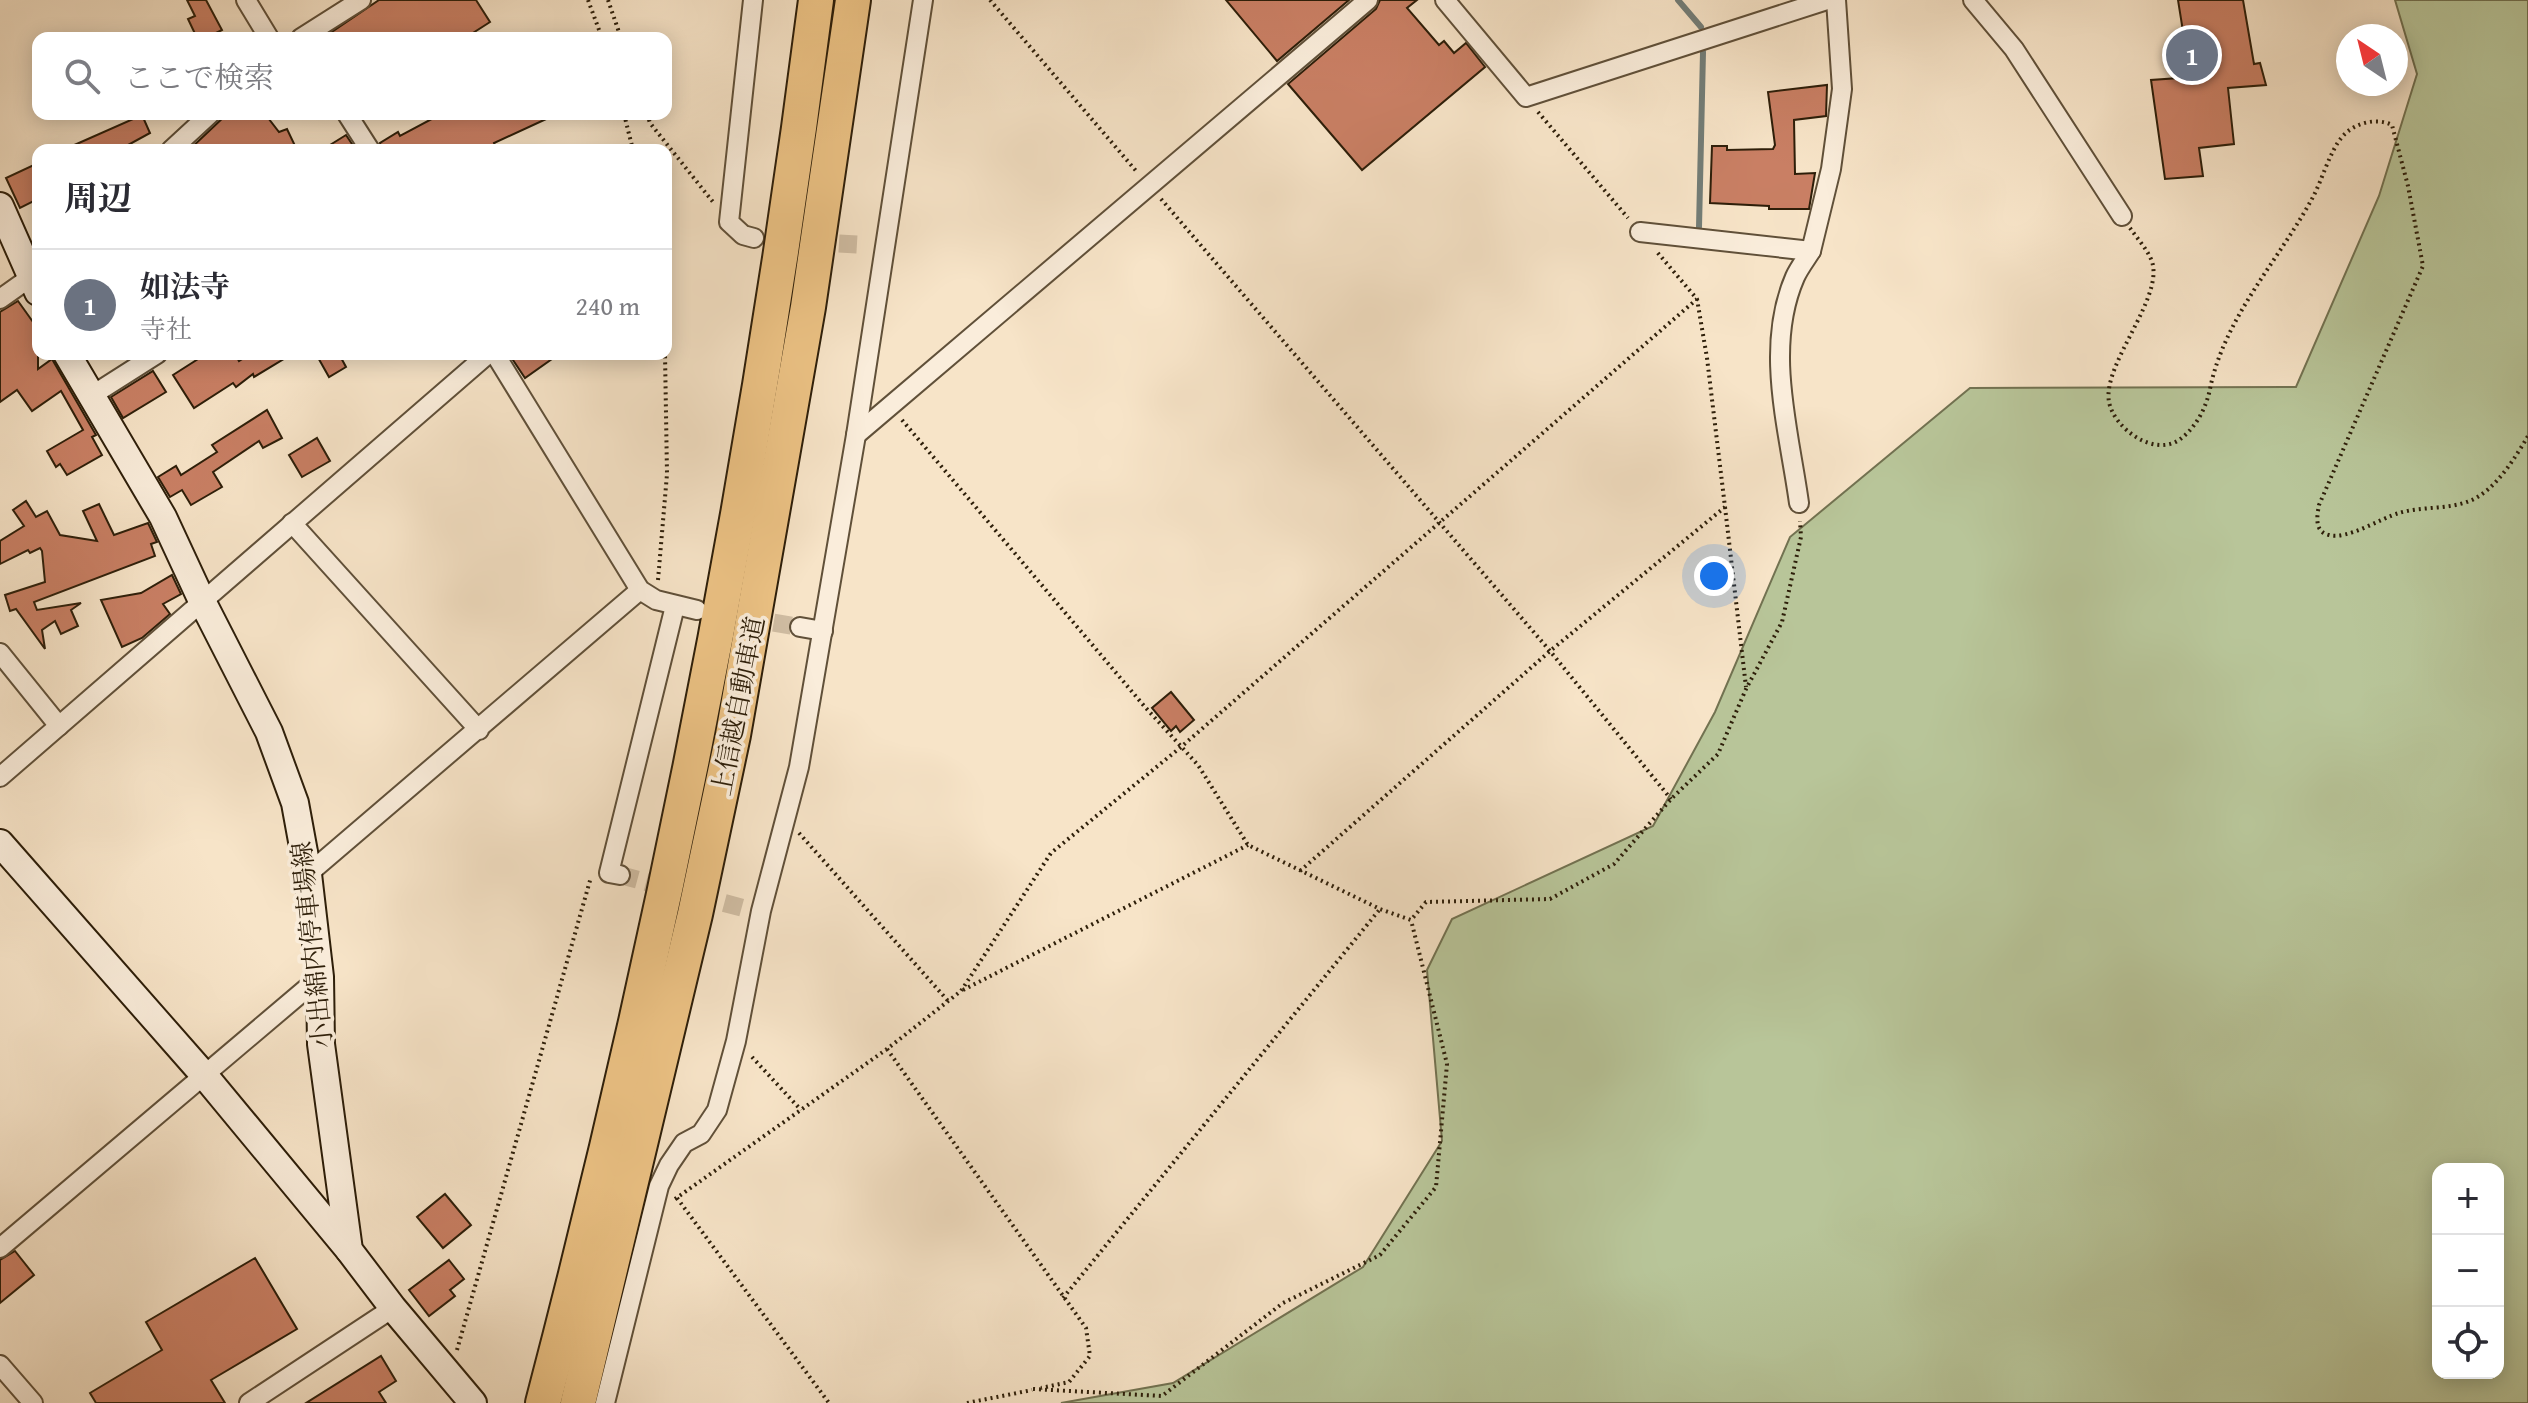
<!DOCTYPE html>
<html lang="ja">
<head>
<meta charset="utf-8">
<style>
  body { margin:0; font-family:"Gentium Book Plus","Noto Serif JP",serif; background:#f7f7f7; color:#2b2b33 }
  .controls { position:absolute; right:24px; bottom:24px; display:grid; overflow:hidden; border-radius:16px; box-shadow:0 4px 20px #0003 }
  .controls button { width:72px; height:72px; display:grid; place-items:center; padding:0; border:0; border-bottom:2px solid #e1e1e2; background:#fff; color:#2b2b33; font:40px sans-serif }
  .compass { position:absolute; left:2336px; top:24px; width:72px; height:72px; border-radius:50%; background:#fff; box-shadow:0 4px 20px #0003; rotate:325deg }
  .you { position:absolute; left:1714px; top:576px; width:28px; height:28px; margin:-20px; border:6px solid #fff; border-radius:50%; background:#1a73e8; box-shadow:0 0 0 12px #1a73e833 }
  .badge { display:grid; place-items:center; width:52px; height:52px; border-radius:50%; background:#8f2418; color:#fff; font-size:26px; font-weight:700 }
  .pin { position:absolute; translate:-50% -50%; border:4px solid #fff; box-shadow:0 2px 8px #0006 }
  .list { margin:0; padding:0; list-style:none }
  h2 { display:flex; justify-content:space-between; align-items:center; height:104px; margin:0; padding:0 32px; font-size:34px }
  h2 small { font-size:26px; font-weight:400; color:#7c7c81 }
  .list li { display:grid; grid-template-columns:52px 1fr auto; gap:24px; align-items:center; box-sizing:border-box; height:112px; padding:0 32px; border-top:2px solid #e1e1e2 }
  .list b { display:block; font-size:30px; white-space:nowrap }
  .list p { margin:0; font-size:26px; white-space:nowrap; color:#7c7c81 }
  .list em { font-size:26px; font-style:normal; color:#7c7c81 }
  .icon { flex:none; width:44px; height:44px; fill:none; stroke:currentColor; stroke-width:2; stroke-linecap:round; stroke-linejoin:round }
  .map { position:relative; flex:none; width:2528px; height:1403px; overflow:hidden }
  .search { position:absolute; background:#fff; box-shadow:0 4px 20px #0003; left:32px; top:32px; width:640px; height:88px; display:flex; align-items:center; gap:20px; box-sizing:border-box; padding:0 28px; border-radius:16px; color:#7c7c81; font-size:30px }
  .panel { position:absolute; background:#fff; box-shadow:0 4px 20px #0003; left:32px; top:144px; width:640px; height:216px; border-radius:16px }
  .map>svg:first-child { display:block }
  .green { fill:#b8c599; stroke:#727251; stroke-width:2; fill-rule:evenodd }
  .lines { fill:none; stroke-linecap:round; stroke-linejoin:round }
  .stream { stroke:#737d77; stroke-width:6 }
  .building { fill:#c97f64; stroke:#2d1e09; stroke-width:2 }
  .street-tunnel { stroke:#cfbca2; stroke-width:18; stroke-dasharray:18 9; stroke-linecap:butt }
  .street-casing { stroke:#605039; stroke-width:22 }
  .secondary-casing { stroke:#2d1e09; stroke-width:30 }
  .highway-casing { stroke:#2d1e09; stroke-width:38 }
  .path { stroke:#2d1e09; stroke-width:4; stroke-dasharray:2 4; stroke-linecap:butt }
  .street { stroke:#faeddb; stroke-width:18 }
  .secondary { stroke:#faeddb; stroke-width:26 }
  .highway { stroke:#ecc284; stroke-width:34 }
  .labels { text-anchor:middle; stroke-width:7; stroke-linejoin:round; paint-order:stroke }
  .street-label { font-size:26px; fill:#2d1e09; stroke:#faeddb }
</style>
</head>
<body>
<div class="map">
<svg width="2528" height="1403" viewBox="0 0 2528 1403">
  <rect width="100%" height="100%" fill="#f7e4c8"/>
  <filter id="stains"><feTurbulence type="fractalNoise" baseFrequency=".0025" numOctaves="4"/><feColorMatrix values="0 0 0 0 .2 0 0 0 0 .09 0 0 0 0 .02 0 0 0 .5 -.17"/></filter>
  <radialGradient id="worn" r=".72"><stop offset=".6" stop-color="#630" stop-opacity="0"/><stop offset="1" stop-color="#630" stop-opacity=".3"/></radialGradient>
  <path class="green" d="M2395 0H2528V1403H1061L1173 1383 1363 1267 1442 1141 1427 970 1452 919 1653 826 1715 712 1790 537 1970 388 2296 387 2379 196 2417 74ZM2438 1169H2498V1373H2438Z"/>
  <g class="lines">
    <g class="stream">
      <polyline points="1678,0 1701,27"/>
      <polyline points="1699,227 1703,52"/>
    </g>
  </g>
  <g class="building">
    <polygon points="187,0 206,0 222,30 216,33 219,38 197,38 188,19 195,16"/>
    <polygon points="379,0 476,0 490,22 465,38 323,38"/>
    <polygon points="1226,0 1349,0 1277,61"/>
    <polygon points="1380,0 1417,0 1407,8 1439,45 1444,41 1454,53 1466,43 1485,67 1362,170 1288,84 1376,9"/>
    <polygon points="2178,0 2243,0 2254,64 2260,63 2266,85 2228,88 2234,144 2199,148 2203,176 2165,179 2151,80 2179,78 2173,51 2186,50"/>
    <polygon points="1827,85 1826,116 1794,120 1795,174 1815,173 1809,209 1769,209 1769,206 1710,203 1712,146 1727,146 1727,150 1773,149 1775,145 1768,92"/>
    <polygon points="227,114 265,114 279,132 287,129 297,150 189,150"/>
    <polygon points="441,114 557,114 494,143 497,150 382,150 380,143 398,132 400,136"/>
    <polygon points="142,115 150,133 119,150 63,150"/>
    <polygon points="346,135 356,150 322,150"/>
    <polygon points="38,163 38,199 20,208 6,178"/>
    <polygon points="18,301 38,329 38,369 52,359 96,435 92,437 102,455 67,475 60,464 56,467 47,451 83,430 61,391 32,411 17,390 0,402 0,312"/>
    <polygon points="206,354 235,354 239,361 250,354 292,354 254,377 253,374 236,387 233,383 194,408 173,375"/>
    <polygon points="316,354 339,354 346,367 329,377"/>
    <polygon points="509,354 559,354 525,378"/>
    <polygon points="153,371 166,392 123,418 111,397"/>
    <polygon points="267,410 282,438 263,448 259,441 213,472 222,487 191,505 182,490 170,497 158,477 176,466 181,475 217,452 212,445"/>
    <polygon points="317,438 330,461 302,477 289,455"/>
    <polygon points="26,501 36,517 47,511 60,535 97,541 83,511 99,504 114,535 148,523 157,542 151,544 155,556 34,602 37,610 81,603 71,610 78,626 61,634 55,621 42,630 45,649 16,609 10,611 5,595 45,582 42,551 40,548 30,553 28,550 0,564 0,541 24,526 13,510"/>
    <polygon points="172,575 181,594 163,604 170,614 142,638 122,647 101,600 141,593"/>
    <polygon points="1171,692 1194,720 1180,732 1176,726 1171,731 1152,708"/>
    <polygon points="445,1194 471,1225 443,1248 417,1217"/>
    <polygon points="15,1251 34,1275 0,1303 0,1260"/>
    <polygon points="255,1258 297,1329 211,1380 225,1403 96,1403 90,1393 162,1350 146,1322"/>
    <polygon points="449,1260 464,1279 450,1290 455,1296 429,1316 409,1290"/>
    <polygon points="381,1356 396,1381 379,1392 386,1403 306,1403"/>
  </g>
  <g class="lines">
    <g class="street-tunnel">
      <polyline points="812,242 864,245"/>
      <polyline points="747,618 800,627"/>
      <polyline points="620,875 743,908"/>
    </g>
    <g class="street-casing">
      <g id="street">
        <polyline points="246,0 269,38"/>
        <polyline points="753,0 729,222 743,235 754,238"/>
        <polyline points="1445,0 1526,97 1827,0"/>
        <polyline points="1973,0 2014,49 2122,216"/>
        <polyline points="301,38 361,0"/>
        <polyline points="347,114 370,150"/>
        <polyline points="171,150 210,114"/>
        <polyline points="1640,232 1811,251 1831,169 1842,89 1836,0"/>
        <polyline points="0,299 38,272"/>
        <polyline points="495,354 640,590 656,600 697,610"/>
        <polyline points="91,396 157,354"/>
        <polyline points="856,435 1368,0"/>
        <path d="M1799 503C1789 430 1764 348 1795 277 1799 268 1806 259 1811 251"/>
        <polyline points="292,523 479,730"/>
        <polyline points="800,627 823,631"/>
        <polyline points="0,653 59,726"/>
        <polyline points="0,777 488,354"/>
        <polyline points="308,874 640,590"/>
        <polyline points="620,875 609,873 675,606"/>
        <polyline points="0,1248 320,977"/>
        <polyline points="0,1365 33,1403"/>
        <polyline points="249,1403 393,1308"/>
        <polyline points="605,1403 659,1186 669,1165 684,1143 701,1134 717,1110 736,1041 761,911 799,767 856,435 923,0"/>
      </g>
    </g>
    <g class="secondary-casing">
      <g id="secondary">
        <polyline points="0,206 38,292"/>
        <polyline points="67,354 163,517 202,601 269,732 295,803 308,874 320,977 321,1044 349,1250 393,1308 473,1403"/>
        <polyline points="0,843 204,1075 349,1250"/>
      </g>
    </g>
    <g class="highway-casing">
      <g id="highway">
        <path d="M543 1403C664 942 756 473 816 0"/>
        <polyline points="578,1403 695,914 733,735 808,307 853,0"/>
      </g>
    </g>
    <g class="path">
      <polyline points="588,0 602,38"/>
      <polyline points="608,0 621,38"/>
      <polyline points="990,0 1137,172"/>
      <polyline points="1538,112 1628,218"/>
      <polyline points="624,114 633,150"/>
      <polyline points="647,114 650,123 713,202"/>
      <polyline points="1161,199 1550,651 1671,799"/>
      <path d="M2130 228C2137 238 2146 248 2151 259 2167 295 2102 363 2109 402 2114 428 2153 457 2179 440 2196 428 2206 408 2210 389 2224 318 2279 260 2313 197 2322 180 2330 151 2342 137 2354 123 2376 117 2392 125L2408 186 2423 266 2319 505C2317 516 2314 532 2329 535 2348 540 2381 518 2399 513 2422 506 2449 510 2472 500 2496 489 2515 458 2528 436"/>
      <polyline points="902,420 1145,707 1198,765 1248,845 1380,909 1411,920 1426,902 1550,899 1614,864 1671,799 1718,754 1746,689 1782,622 1801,537 1800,521"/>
      <polyline points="1725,507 1746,687"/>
      <polyline points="658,580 667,474 665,354"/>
      <polyline points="799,833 949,1002"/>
      <polyline points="1300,871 1550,651 1725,507 1707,358 1697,299 1657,252"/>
      <polyline points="963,990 1248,845"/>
      <polyline points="887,1049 1086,1328 1090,1356 1069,1382 1041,1388"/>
      <polyline points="752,1057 801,1110"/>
      <polyline points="677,1198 829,1403"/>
      <polyline points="675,1199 887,1049 961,991 1051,853 1181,747 1697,299"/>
      <polyline points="1063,1298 1380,909"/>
      <polyline points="457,1350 591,877"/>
      <polyline points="1033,1389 1162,1396 1283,1303 1380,1255 1436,1187 1447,1064 1411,920"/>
      <polyline points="967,1403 1032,1390"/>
    </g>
    <use href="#street" class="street"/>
    <use href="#secondary" class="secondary"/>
    <use href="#highway" class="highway"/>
  </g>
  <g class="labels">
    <g class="street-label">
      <text transform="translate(738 706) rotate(-79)" y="9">上信越自動車道</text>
      <text transform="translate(312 945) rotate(-96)" y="9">小出綿内停車場線</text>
    </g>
  </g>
  <rect width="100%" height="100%" filter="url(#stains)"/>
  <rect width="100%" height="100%" fill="url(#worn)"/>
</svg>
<div class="controls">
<button>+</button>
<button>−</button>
<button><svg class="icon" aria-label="locate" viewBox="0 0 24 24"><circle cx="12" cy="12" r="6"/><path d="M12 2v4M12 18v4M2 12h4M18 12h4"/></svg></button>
</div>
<svg class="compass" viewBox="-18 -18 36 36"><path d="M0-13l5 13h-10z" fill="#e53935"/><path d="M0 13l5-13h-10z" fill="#7c7c81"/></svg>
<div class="you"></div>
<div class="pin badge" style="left:2192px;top:55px;background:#6b7280">1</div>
<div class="search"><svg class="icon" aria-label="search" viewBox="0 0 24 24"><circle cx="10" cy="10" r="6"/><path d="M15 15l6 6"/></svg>ここで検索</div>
<section class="panel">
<h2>周辺<small></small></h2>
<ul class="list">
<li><span class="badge" style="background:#6b7280">1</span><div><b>如法寺</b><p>寺社</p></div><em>240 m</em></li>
</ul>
</section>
</div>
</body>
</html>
